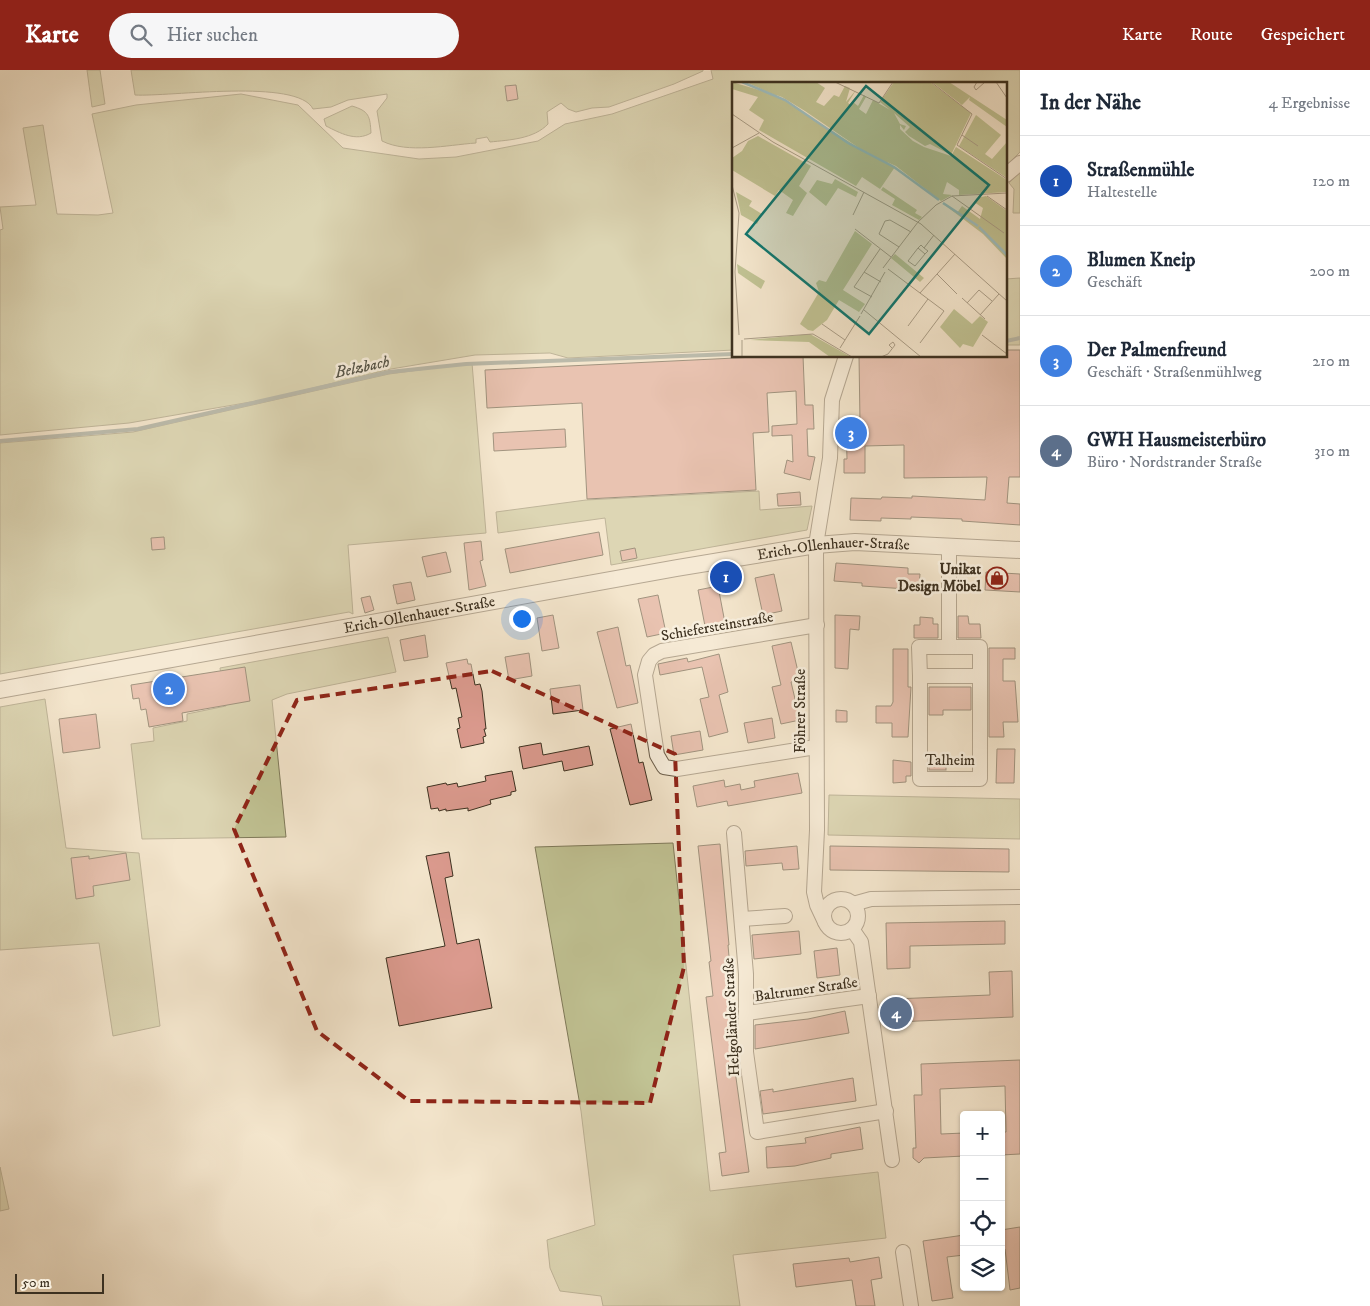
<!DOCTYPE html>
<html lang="de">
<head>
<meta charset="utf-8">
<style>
  body { margin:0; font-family:"IM FELL DW Pica",serif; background:#f6f6f7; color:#1f2937 }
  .controls { position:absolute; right:15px; bottom:15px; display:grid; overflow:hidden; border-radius:5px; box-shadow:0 1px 4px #0004 }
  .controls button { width:45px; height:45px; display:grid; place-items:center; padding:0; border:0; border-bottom:1px solid #e0e1e3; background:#fff; color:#1f2937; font:25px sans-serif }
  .scale { position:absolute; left:15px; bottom:12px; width:89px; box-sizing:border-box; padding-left:5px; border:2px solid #3d3120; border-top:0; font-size:14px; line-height:18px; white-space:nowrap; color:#3d3120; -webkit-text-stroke:4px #f8efde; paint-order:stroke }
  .you { position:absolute; left:521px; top:548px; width:18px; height:18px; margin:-12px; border:4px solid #fff; border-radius:50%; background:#1a73e8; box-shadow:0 0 0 8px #1a73e833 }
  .badge { display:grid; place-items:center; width:32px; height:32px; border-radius:50%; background:#8f2418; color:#fff; font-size:16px; font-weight:700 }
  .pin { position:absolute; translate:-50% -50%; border:2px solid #fff; box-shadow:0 1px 5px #0006 }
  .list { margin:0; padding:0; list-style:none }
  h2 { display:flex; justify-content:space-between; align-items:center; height:65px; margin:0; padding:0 20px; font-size:21px }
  h2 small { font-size:16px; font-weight:400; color:#747a83 }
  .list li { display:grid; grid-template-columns:32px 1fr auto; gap:15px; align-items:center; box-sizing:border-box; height:90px; padding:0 20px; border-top:1px solid #e0e1e3 }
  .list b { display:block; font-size:19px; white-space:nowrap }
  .list p { margin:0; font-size:16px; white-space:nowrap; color:#747a83 }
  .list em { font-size:16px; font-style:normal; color:#747a83 }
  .icon { flex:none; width:28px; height:28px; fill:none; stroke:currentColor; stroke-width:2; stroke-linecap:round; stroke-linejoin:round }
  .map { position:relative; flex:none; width:1020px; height:1236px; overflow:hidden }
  header { display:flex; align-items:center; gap:30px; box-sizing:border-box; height:70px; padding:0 25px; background:#8f2418; color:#fff }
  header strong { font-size:24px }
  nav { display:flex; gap:28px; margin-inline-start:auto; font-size:18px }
  .search { width:350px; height:45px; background:#f6f6f7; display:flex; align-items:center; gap:12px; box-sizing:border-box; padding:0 18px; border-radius:28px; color:#747a83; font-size:19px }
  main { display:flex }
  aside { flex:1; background:#fff }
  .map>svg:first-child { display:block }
  .green { fill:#c1c394; stroke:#7f7a5a }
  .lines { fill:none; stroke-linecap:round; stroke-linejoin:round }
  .stream { stroke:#77867f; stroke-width:4 }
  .building { fill:#db9a8e; stroke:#3d3120 }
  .minor-casing { stroke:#6b5e4b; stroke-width:16 }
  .tertiary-casing { stroke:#6b5e4b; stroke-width:18 }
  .minor { stroke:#f8efde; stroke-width:14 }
  .tertiary { stroke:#f8efde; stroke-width:16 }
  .marked { fill:none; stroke:#8f2418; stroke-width:4; stroke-dasharray:10 6; stroke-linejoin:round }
  .labels { text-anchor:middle; stroke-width:5; stroke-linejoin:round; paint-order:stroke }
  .street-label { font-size:15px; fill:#3d3120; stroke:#f8efde }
  .poi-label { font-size:15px; font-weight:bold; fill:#3d3120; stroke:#f8efde; text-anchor:end }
  .water-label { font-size:16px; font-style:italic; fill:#555448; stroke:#f8efde }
  .inset-river { fill:none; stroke:#9ebebf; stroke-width:2.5 }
  .inset-road { fill:none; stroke:#ab9e88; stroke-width:1 }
  .view { fill:#0f766e; fill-opacity:0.15; stroke:#0f766e; stroke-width:2.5 }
  .inset-edge { fill:none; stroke:#3d3120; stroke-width:2.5 }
</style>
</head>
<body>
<header>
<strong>Karte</strong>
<div class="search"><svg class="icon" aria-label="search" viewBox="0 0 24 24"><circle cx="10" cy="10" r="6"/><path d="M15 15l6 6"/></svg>Hier suchen</div>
<nav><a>Karte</a><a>Route</a><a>Gespeichert</a></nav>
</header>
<main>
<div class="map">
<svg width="1020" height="1236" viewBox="0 0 1020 1236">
  <rect width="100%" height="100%" fill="#f4e6cd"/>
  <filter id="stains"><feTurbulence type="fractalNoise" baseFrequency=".004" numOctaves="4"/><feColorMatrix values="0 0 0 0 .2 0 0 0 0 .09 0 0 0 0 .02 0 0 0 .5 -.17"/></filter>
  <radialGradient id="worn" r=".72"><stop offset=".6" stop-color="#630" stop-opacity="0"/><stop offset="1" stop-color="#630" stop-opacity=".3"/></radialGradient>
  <g class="green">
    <polygon points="87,0 100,0 105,34 92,37"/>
    <path d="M131 0H703V1L674 14 609 37 592 38 576 42 568 39 561 33 547 42 548 54C534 69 509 70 490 72L487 67 476 69V73C447 75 408 84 382 71L377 41 387 28V24L348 30 331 37 313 39C298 8 169 27 135 25Z"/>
    <polygon points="711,0 1020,0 1020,82 1006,96 1006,14 734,14 734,280 568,288 550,283 475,285 391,299 268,329 129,353 0,365 0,160 3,159 0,137 36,135 23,58 43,55 57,144 98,145 113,143 92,44 136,35 241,24 298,35 343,78 419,89 456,87 538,71 565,54 612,44 713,9"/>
    <path d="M352 36C369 41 370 46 371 63 356 72 340 63 326 56L324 49Z"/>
    <polygon points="1020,101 1020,143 1013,143 1014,119 1009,113"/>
    <polygon points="1020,208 1020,275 1006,275 1006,209"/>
    <polygon points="472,293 486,463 348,475 353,544 349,542 0,604 0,373 133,362 389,304"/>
    <polygon points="759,421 760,440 812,436 807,460 611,495 605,448 498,463 496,442 586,430"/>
    <polygon points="388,567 396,602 287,624 272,630 286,767 142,769 131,674 154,671 153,658 187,651 187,644 226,636 220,598"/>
    <polygon points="45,629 66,778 139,783 160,956 113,966 99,873 0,880 0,637"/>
    <polygon points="829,725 1020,729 1020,769 828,765"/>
    <polygon points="673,773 710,1121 878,1102 886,1168 733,1185 740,1236 603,1236 601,1226 560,1221 550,1198 547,1170 595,1155 581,1041 535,777"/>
    <polygon points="0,1097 9,1139 0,1141"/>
  </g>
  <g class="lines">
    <g class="stream">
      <polyline points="1006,271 1020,268"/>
      <polyline points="0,371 138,359 389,302 466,294 734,284"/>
    </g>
  </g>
  <g class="building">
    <polygon points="516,15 518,29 507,31 505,16"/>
    <polygon points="1006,280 1020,280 1020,407 1009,407 1007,433 1020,434 1020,455 962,451 962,449 911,447 911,449 881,448 881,451 850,450 851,428 881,429 882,427 912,428 912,426 985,430 987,407 904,408 904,375 865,376 865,403 844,403 844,389 847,389 846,352 860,352 859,286 1006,286"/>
    <polygon points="777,286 803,286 805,335 813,335 814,359 807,359 808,386 815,387 810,410 784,403 787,390 793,392 792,365 772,366 772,356 797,354 796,321 767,323 769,362 753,363 756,420 587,429 582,333 487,338 485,300"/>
    <polygon points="565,359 566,377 494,381 493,363"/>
    <polygon points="800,422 801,435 778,436 777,424"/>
    <polygon points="599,462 603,485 510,503 505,479"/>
    <polygon points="164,467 165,479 152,480 151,468"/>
    <polygon points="481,471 483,490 480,491 486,516 469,520 464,473"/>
    <polygon points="635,478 637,488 622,491 620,481"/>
    <polygon points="446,482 451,502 427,507 422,487"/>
    <polygon points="836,493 908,498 908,504 920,504 919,516 907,516 907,519 862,516 862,513 834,511"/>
    <polygon points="986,502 1020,504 1020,522 985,520"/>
    <polygon points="774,504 782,541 763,545 755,508"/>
    <polygon points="411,512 415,530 397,534 393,515"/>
    <polygon points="718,516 725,553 705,556 698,520"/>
    <polygon points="658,525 666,563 647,567 638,529"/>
    <polygon points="370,526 374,540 365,543 361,528"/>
    <polygon points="553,545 559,578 542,581 537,548"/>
    <polygon points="835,545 860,546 859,560 850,559 848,599 835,598"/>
    <polygon points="958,546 968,546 969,554 980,554 981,568 958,568"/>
    <polygon points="920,547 933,548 933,554 938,554 938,568 914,568 914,555 920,555"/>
    <polygon points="618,557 626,596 630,595 638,633 617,638 597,562"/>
    <polygon points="425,565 428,587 404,591 400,570"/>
    <polygon points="791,572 800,610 791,612 800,650 781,654 772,617 781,615 772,576"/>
    <polygon points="989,578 1015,578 1015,589 1003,589 1003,611 1015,611 1018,652 1003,652 1004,667 989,667"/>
    <polygon points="893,579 908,579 908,617 911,617 908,667 892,667 892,653 876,653 876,636 891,636 893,632"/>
    <polygon points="529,583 532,606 509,610 505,587"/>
    <polygon points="719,584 728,622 719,625 728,662 709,667 700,629 709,627 702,597 660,605 658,594 687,588 688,592"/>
    <polygon points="467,589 468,594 471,594 475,615 480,614 482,621 486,659 484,659 486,666 483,667 484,673 461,678 457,659 460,658 458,648 462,647 456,618 452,619 446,593"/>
    <polygon points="245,597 250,631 182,643 183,651 149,657 146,639 141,640 139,628 133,629 131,615"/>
    <polygon points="580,615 583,640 553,644 550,619"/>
    <polygon points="929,617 971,617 971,640 943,640 943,645 929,645"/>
    <polygon points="836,640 847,641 847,652 836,652"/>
    <polygon points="96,644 100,678 63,683 59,649"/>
    <polygon points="772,648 775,668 748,673 744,653"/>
    <polygon points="631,654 639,693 643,692 652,730 630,735 610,659"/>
    <polygon points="700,661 703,680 674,685 671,666"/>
    <polygon points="541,673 543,685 589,676 593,695 564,701 562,691 523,699 519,677"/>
    <polygon points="997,679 1015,679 1014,713 996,713"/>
    <polygon points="893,690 911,692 911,706 906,706 906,712 893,713"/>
    <rect x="929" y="692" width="17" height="8"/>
    <polygon points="512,701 516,721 511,722 511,725 490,730 491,734 468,741 468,738 446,741 446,739 439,741 438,738 431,739 427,717 446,713 447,715 457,713 458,717 486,711 485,706"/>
    <polygon points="798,703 802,723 728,736 727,731 697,737 693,716 724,710 725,717 740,714 741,720 755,717 754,711"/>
    <polygon points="720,774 729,875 728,875 731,910 728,910 736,986 733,986 749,1102 722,1106 719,1083 726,1082 706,927 713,926 709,892 711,891 698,776"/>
    <polygon points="797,776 799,799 783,800 782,793 746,796 745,781"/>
    <polygon points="830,776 1009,779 1009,802 830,800"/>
    <polygon points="449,782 453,806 445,808 457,874 479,869 492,938 399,956 386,888 445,876 426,786"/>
    <polygon points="126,783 130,810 93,816 94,826 76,829 71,788 89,786 89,789"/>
    <polygon points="1005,851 1005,874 910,876 910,898 887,899 886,853"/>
    <polygon points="799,861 801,884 754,889 752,865"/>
    <polygon points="837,878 840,905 817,908 814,881"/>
    <polygon points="1012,901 1013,947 895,952 894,929 990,925 989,902"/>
    <polygon points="845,941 849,963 755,979 755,955 808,949"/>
    <polygon points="1020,990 1020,1084 1001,1085 1001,1062 1006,1062 1005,1016 940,1019 941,1064 964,1063 964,1086 924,1088 919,1093 913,1088 913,1078 916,1078 914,1025 922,1025 921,994"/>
    <polygon points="853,1008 856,1031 763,1044 760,1021 773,1019 773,1022"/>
    <polygon points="860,1057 863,1079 831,1084 831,1088 795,1096 767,1098 766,1077 806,1073 805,1068"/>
    <polygon points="1020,1157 1020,1218 1010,1220 1005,1179 1001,1180 1001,1160"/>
    <polygon points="964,1165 964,1185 947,1187 953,1228 932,1231 923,1171"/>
    <polygon points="879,1187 882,1208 871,1210 875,1236 856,1236 852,1210 796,1217 793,1194 849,1188 850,1192"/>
  </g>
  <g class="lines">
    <g class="minor-casing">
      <g id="minor">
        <polyline points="1006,105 1020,93"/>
        <polyline points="949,477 949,577 980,577 980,606 920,606 919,577 949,577"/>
        <polyline points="920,606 920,709 980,709 980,606"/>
        <polyline points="816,677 677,699 664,697 657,685 645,605 649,591 654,585 662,581 817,555"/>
        <polyline points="734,763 746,904 746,982 757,1062 886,1041"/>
        <circle cx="841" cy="846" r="17"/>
        <polyline points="853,834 871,829 1020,827"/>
        <polyline points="742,849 785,846"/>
        <polyline points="825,852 817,835 814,822 817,760 816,475 830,388 832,330 846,286"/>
        <polyline points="852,859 861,872 892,1090"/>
        <polyline points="747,943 869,926"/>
        <polyline points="903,1182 911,1236"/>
      </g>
    </g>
    <g class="tertiary-casing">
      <g id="tertiary">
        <path id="s1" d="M0 620 677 498 816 475 855 472 1020 480"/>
      </g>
    </g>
    <use href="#minor" class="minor"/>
    <use href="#tertiary" class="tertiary"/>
  </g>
  <path d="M0 0H1020V1236H0ZM492 601 675 684 684 897 650 1033 409 1031 317 961 234 759 297 630Z" fill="#f4e6cd" fill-opacity=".55" fill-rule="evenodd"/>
  <path class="marked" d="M492 601 675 684 684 897 650 1033 409 1031 317 961 234 759 297 630Z"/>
  <defs>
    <g id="shop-ring" transform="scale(1.125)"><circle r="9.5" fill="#f8efde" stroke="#8f2418" stroke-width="1.5"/><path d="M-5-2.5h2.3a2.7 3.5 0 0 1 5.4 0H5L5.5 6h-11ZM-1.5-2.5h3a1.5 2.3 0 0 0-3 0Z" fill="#8f2418"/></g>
  </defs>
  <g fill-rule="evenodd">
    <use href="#shop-ring" x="997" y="508"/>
  </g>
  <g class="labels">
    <g class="street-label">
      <text dy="5" stroke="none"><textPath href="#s1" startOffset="846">Erich-Ollenhauer-Straße</textPath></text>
      <text dy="5" stroke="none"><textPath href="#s1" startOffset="426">Erich-Ollenhauer-Straße</textPath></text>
      <text transform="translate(717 556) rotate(-10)" y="5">Schiefersteinstraße</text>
      <text transform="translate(800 641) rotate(-90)" y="5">Föhrer Straße</text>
      <text x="950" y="695">Talheim</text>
      <text transform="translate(806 919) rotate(-8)" y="5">Baltrumer Straße</text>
      <text transform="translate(731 947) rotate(-93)" y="5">Helgoländer Straße</text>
    </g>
    <g class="poi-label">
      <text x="981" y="504">Unikat<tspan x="981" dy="17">Design Möbel</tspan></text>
    </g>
    <g class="water-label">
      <text transform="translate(362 296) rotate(-12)" y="6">Belzbach</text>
    </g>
  </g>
  <g transform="translate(732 12)">
    <rect width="275" height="275" fill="#f4e6cd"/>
    <path d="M0 0 40 12 14 0H84L93 6 84 20 92 24 102 13 107 15 113 4 118 6 114 20 124 8 116 21 119 23 121 20 126 24 132 13 134 15 127 27 134 32 141 18 158 28 148 20 162 0H198L239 31 219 73 198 62 193 64 177 54 173 50 178 45 162 31 168 42 174 44 172 48 168 43V47L181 59 192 65 219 74 224 65 275 98V110L227 113V108L215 100 211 112 220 113 209 119 164 84 155 80 163 85 148 107 130 95 124 104 27 48 32 38 17 28 26 15 0 7ZM44 13 50 15 73 29 130 68ZM200 0H217L275 38V45L237 18 238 15 230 23ZM244 33 269 53 253 72 260 77 275 60V96L227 64ZM26 54 79 84 67 104 75 111 61 134 54 131 61 118 47 108 43 114 0 88V76L10 69 16 59ZM103 97 126 110 124 115 106 106 94 124 77 110 85 98 100 102ZM151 105 185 128 183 131 190 135 187 138 160 123 163 117 149 108ZM4 110 20 119 17 124 30 132 25 142 9 133ZM254 114 275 129V177L251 152 210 121 225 131 230 124 248 137 251 126 242 120 245 116ZM123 149 140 162 111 208 133 222 127 230 107 218 95 238 81 249 76 248 68 242 87 210 84 201 87 198 94 200ZM163 172 192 196 188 200 159 176ZM5 182 33 199 29 207 6 191ZM222 227 240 242 248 234 256 240 241 265 231 262 228 266 208 245ZM78 252 119 275H98L77 260 18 258Z" fill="#c1c394" fill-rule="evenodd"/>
    <path class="inset-river" d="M10 0 53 18 116 61 162 85 207 118M211 121 246 144M247 145 275 173"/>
    <path class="inset-road" d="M103 0 147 21 161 0M199 0 240 32 225 63 275 97M245 0 242 5 244 8 253 0M264 0 275 16M0 32 41 60 189 142 275 219M230 53 246 64M0 66 27 51M0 103 7 131 3 190 7 253M220 114 272 151M255 114 275 128M121 133 132 110M123 147 159 175M167 165 147 152 153 139 158 138 179 150M186 166 176 179 183 184 193 172M192 166 189 163 186 166 193 172 196 169 192 166 202 153M151 186 186 140 204 123 220 114 275 111M156 187 212 229 188 261M132 190 149 200M205 192 225 212M188 211 223 172M140 215 122 205 148 167M230 216 253 237M235 221 247 208 260 219M132 228 189 275M129 232 153 190M248 233 267 212M90 242 113 258M176 244 196 217M250 253 275 272M12 257 81 252 120 275M108 266 128 234M10 275V258M149 275 156 272 163 263 161 260 157 263 160 266"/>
    <path class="view" d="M134 4 257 103 137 252 14 152Z"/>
    <rect width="275" height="275" class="inset-edge"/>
  </g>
  <rect width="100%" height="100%" filter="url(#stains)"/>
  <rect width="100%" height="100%" fill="url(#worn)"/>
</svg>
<div class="controls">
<button>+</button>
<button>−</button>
<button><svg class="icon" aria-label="locate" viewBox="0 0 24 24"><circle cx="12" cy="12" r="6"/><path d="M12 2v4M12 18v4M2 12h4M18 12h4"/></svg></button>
<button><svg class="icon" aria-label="layers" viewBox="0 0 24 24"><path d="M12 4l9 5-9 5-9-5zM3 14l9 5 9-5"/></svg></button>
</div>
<div class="scale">50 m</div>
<div class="you"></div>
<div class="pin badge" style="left:726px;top:507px;background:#1a4fb4">1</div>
<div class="pin badge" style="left:169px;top:619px;background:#3f7fe0">2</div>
<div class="pin badge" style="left:851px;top:363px;background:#3f7fe0">3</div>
<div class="pin badge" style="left:896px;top:943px;background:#5c6f8a">4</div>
</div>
<aside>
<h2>In der Nähe<small>4 Ergebnisse</small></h2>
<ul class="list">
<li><span class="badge" style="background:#1a4fb4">1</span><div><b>Straßenmühle</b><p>Haltestelle</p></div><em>120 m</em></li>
<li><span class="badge" style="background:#3f7fe0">2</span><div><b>Blumen Kneip</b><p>Geschäft</p></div><em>200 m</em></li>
<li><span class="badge" style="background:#3f7fe0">3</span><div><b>Der Palmenfreund</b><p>Geschäft · Straßenmühlweg</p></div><em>210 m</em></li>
<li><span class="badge" style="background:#5c6f8a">4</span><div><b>GWH Hausmeisterbüro</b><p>Büro · Nordstrander Straße</p></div><em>310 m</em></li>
</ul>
</aside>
</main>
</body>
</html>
